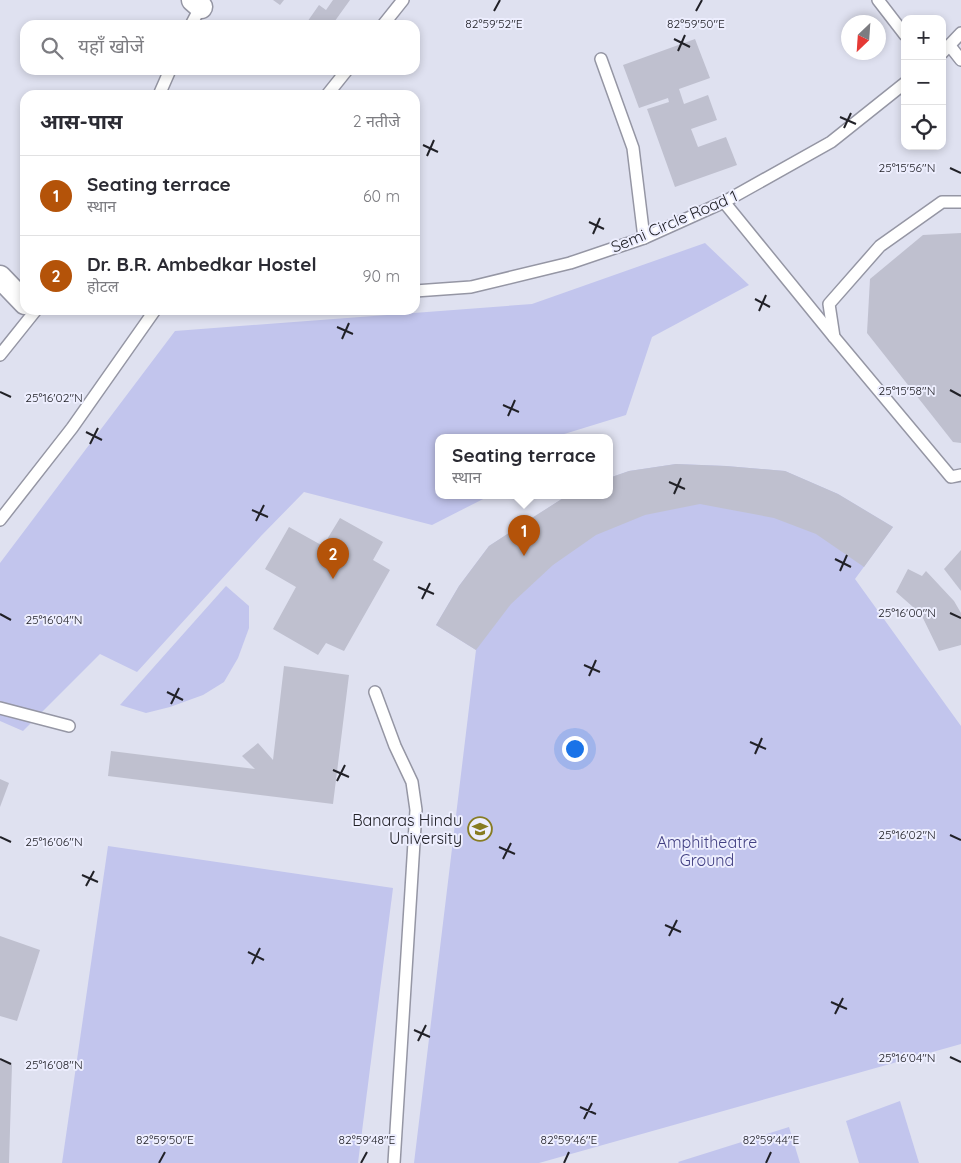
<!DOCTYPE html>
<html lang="hi">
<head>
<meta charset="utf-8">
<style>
  body { margin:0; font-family:Quicksand,"Noto Sans Devanagari",sans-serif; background:#f2f2f3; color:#2b2b33 }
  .controls { position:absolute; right:15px; top:15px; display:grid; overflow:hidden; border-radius:10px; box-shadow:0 2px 8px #0003 }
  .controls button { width:45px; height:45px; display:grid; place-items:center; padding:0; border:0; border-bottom:1px solid #e1e1e2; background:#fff; color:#2b2b33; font:25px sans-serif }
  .compass { position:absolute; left:841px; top:15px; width:45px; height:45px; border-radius:50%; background:#fff; box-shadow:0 2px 8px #0003; rotate:205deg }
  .you { position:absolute; left:574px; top:748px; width:18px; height:18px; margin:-12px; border:4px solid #fff; border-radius:50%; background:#1a73e8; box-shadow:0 0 0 8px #1a73e833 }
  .badge { display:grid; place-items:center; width:32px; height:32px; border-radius:50%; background:#b45309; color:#fff; font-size:16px; font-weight:700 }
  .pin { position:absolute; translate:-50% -41px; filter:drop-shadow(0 1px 2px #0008) }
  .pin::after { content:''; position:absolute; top:26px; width:18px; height:15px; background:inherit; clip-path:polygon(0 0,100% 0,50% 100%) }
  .popup { position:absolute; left:435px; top:434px; width:178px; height:65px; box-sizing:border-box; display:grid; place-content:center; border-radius:10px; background:#fff; filter:drop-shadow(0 1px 4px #0005); font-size:16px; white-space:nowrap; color:#7c7c81 }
  .popup b { font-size:19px; color:#2b2b33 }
  .popup::after { content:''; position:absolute; left:50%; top:100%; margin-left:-10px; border:10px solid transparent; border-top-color:#fff }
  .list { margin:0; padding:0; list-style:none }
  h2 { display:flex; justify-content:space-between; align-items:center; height:65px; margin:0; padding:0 20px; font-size:21px }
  h2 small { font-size:16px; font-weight:400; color:#7c7c81 }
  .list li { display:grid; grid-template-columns:32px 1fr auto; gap:15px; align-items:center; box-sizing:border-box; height:80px; padding:0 20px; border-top:1px solid #e1e1e2 }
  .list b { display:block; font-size:19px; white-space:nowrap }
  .list p { margin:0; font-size:16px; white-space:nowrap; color:#7c7c81 }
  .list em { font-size:16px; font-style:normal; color:#7c7c81 }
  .icon { flex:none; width:28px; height:28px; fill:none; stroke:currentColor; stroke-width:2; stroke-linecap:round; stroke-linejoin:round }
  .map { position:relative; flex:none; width:961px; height:1163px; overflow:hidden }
  .search { position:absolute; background:#fff; box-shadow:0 2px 8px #0003; left:20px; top:20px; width:400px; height:55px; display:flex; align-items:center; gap:12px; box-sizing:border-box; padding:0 18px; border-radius:15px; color:#7c7c81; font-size:19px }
  .panel { position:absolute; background:#fff; box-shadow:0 2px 8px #0003; left:20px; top:90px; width:400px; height:225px; border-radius:15px }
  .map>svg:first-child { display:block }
  .green { fill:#c2c5ed }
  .building { fill:#bfc0cf }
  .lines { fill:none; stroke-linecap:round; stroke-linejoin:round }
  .service-casing { stroke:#9596a4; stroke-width:14 }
  .minor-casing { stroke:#9596a4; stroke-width:25 }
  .service { stroke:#fff; stroke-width:11 }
  .minor { stroke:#fff; stroke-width:22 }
  .ticks { fill:none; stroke:#212127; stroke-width:2 }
  .labels { text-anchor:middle; stroke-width:4; stroke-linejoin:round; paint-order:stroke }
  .street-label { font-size:16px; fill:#212127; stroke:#edeefe }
  .poi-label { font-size:16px; fill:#212127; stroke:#edeefe; text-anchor:end }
  .park-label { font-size:16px; fill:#424083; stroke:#edeefe }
  .ticks-label { font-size:12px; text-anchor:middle; fill:#212127; stroke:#edeefe; stroke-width:4; stroke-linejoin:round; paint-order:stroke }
</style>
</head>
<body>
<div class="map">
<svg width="961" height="1163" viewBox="0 0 961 1163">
  <rect width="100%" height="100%" fill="#dfe1f0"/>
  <g class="green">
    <polygon points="705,243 749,285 652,337 626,415 561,435 559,437 439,437 439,495 491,495 432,525 304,492 261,536 137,672 100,654 23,731 0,721 0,563 175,331 532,304"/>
    <polygon points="676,464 726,466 785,471 838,494 893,527 855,579 961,726 961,1044 539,1163 414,1163 476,650 436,625 459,586 489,546 568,495 609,495 609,478 629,471"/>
    <polygon points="226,586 249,606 249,628 238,658 224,682 203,695 170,707 146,713 120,705"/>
    <polygon points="108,846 393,888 358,1163 62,1163"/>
    <polygon points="900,1101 919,1163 859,1163 846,1121"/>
    <polygon points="789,1127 800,1163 679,1163 678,1162"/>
  </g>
  <g class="building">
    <polygon points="273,0 284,0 280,5"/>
    <polygon points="333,0 350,0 332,25 305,25 319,5 326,10"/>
    <polygon points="695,39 710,78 679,89 684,104 708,95 717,120 691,129 698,147 726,137 737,165 675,187 647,109 669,102 668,98 639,108 623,65"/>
    <polygon points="961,233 961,443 953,442 867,333 870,279 923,235"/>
    <polygon points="676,464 726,466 785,471 838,494 893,527 864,567 816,534 774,518 700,504 645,515 596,535 553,565 511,604 476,650 436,625 459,586 489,546 524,523 568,495 609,495 609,478 629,471"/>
    <polygon points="340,518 383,542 373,560 390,570 344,651 326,643 318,655 273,629 296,587 265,569 289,527 323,546"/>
    <polygon points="961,550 961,591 944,569"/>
    <polygon points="908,569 922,576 926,571 954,601 961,613 961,645 939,651 921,614 896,592"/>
    <polygon points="284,666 349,675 333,804 108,776 111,751 255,769 242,756 258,743 273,760"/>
    <polygon points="0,779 9,783 0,807"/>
    <polygon points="0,936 40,950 17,1021 0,1016"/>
    <polygon points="0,1060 12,1064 9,1163 0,1163"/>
  </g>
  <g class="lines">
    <g class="service-casing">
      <g id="service">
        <polyline points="878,0 905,35"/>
        <polyline points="191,25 202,4"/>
        <polyline points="383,25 403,0"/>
        <polyline points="950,46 961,60"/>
        <polyline points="942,53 961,33"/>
        <polyline points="601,59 633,148 644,238"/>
        <polyline points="159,95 170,70"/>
        <polyline points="327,95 347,70"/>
        <polyline points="724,202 834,337"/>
        <polyline points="961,202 942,202 880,246 829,304 834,337 951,477 961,475"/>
        <polyline points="415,291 471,287 570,263 644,238 724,202 831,142 905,83"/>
        <polyline points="0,355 36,310"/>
        <polyline points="0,520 72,428 155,310"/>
        <polyline points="375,692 395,746 412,782 416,810 394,1163"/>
        <polyline points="0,708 69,726"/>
      </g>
    </g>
    <g class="minor-casing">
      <g id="minor">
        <polyline points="193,0 201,7"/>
        <polyline points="0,277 25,303"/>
      </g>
    </g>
    <use href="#service" class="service"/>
    <use href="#minor" class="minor"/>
  </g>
  <path class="ticks" d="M494 11 500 0M696 11 702 0M674 39 690 47M678 51 685 35M840 117 856 124M844 128 851 113M423 145 438 152M427 156 434 140M950 168 961 173M589 222 604 229M593 234 600 218M755 299 770 307M759 311 766 295M337 327 353 334M342 339 349 323M950 390 961 396M0 392 11 397M503 405 519 412M508 416 515 400M86 432 102 440M90 444 98 428M669 482 685 489M674 494 681 478M252 510 268 517M256 521 264 505M835 559 851 567M840 571 847 555M418 587 434 594M422 599 430 583M950 613 961 618M0 614 11 620M584 665 600 672M589 676 596 660M167 692 183 700M171 704 179 688M750 742 766 749M755 754 762 738M333 770 349 777M337 781 345 765M950 835 961 840M0 837 11 842M499 847 515 854M503 859 511 843M82 875 98 882M86 886 94 871M665 925 681 932M669 936 677 920M248 952 264 960M252 964 260 948M831 1002 847 1009M835 1014 843 998M414 1030 430 1037M418 1041 426 1025M950 1057 961 1062M0 1059 11 1064M580 1107 596 1114M584 1119 592 1103M159 1163 165 1152M361 1163 367 1152M564 1163 569 1152M766 1163 771 1152"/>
  <defs>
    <g id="university-ring" transform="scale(1.25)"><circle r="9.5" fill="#edeefe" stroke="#877c22" stroke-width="1.5"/><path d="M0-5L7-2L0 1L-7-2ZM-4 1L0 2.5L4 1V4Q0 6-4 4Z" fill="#877c22"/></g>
  </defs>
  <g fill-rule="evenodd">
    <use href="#university-ring" x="480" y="829"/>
  </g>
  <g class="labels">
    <g class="street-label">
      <text transform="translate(674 221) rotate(-23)" y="6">Semi Circle Road 1</text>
    </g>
    <g class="poi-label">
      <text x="462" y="826">Banaras Hindu<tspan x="462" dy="18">University</tspan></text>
    </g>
    <g class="park-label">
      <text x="707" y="848">Amphitheatre<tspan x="707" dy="18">Ground</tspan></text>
    </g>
  </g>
  <g class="ticks-label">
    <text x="494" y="28">82°59'52"E</text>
    <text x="696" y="28">82°59'50"E</text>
    <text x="907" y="172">25°15'56"N</text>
    <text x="907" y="395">25°15'58"N</text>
    <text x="54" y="402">25°16'02"N</text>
    <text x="907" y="617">25°16'00"N</text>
    <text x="54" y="624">25°16'04"N</text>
    <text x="907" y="839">25°16'02"N</text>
    <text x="54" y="846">25°16'06"N</text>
    <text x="907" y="1062">25°16'04"N</text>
    <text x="54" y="1069">25°16'08"N</text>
    <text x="165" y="1144">82°59'50"E</text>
    <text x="367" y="1144">82°59'48"E</text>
    <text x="569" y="1144">82°59'46"E</text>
    <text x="771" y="1144">82°59'44"E</text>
  </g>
</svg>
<div class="controls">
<button>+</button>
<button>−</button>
<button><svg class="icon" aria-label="locate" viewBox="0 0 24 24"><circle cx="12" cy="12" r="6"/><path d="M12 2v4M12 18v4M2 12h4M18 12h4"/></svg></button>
</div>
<svg class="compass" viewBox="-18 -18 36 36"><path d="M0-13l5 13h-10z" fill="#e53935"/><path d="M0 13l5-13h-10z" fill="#7c7c81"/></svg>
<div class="you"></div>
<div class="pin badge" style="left:524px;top:556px">1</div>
<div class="popup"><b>Seating terrace</b>स्थान</div>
<div class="pin badge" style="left:333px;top:579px">2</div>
<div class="search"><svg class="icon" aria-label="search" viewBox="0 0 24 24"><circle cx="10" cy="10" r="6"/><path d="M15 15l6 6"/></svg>यहाँ खोजें</div>
<section class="panel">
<h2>आस-पास<small>2 नतीजे</small></h2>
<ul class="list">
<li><span class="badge">1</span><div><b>Seating terrace</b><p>स्थान</p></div><em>60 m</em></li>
<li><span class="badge">2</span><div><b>Dr. B.R. Ambedkar Hostel</b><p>होटल</p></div><em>90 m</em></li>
</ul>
</section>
</div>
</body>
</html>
